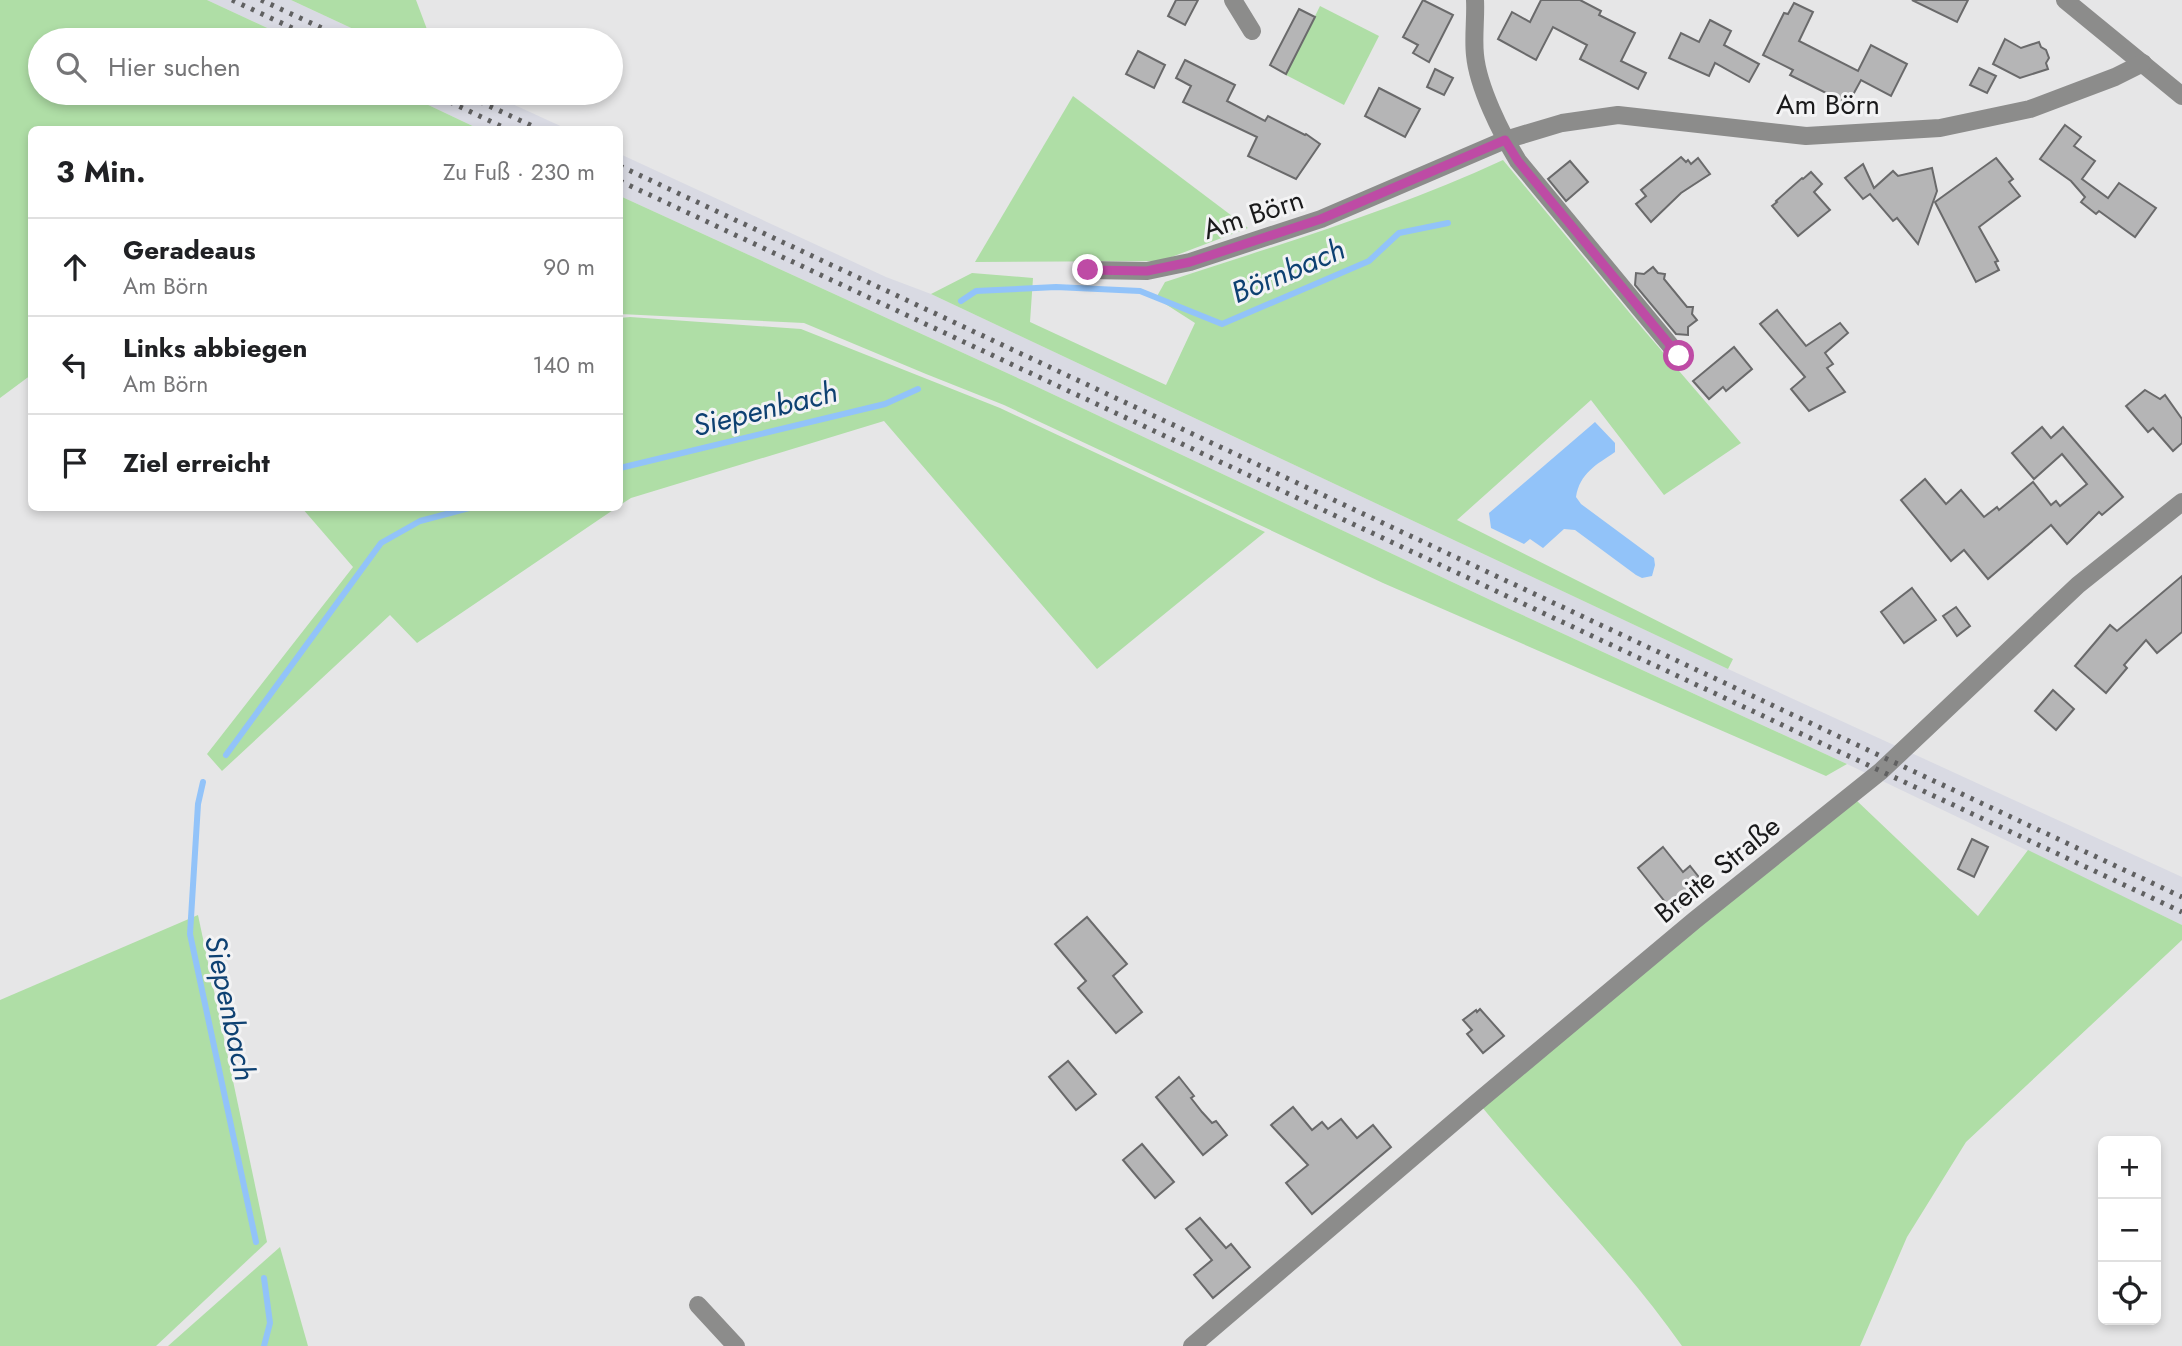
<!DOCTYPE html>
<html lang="de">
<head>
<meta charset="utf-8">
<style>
  body { margin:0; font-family:Jost,sans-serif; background:#f2f2f2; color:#202124 }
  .controls { position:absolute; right:21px; bottom:21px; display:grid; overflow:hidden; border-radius:10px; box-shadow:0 4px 10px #0003 }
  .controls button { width:63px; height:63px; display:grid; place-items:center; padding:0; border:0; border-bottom:2px solid #e0e0e0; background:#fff; color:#202124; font:35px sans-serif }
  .stop { position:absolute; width:21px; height:21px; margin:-16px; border:5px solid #be4ba5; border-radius:50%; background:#fff }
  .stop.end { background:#be4ba5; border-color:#fff; box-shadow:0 2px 7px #0008 }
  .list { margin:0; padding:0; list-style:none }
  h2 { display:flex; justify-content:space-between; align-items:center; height:91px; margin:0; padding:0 28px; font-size:30px }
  h2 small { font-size:23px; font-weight:400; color:#757577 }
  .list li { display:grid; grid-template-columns:46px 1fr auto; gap:21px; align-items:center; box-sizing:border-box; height:98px; padding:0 28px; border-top:2px solid #e0e0e0 }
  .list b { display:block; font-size:26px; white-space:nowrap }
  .list p { margin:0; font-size:23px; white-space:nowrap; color:#757577 }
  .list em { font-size:23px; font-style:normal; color:#757577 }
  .icon { flex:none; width:38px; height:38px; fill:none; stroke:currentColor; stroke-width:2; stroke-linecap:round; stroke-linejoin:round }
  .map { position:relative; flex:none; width:2182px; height:1346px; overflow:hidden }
  .search { position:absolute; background:#fff; box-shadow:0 4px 10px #0003; left:28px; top:28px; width:595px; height:77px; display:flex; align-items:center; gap:18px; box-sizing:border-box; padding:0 24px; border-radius:38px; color:#757577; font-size:26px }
  .panel { position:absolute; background:#fff; box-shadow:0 4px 10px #0003; left:28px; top:126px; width:595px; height:385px; border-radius:10px }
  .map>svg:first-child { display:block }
  .built { fill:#d9dae3 }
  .green { fill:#afdea6 }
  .water { fill:#92c3f9 }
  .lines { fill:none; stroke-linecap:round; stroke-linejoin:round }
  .stream { stroke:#92c3f9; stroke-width:6 }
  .building { fill:#b5b5b6; stroke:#6a6a6b; stroke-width:2 }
  .minor { stroke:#8c8c8b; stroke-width:18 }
  .rail { stroke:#606061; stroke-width:5; stroke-dasharray:3.5 7; stroke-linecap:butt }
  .route { stroke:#be4ba5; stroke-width:9 }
  .labels { text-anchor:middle; stroke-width:6; stroke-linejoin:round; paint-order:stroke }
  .street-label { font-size:28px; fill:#1a1a1b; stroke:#f3f3f4 }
  .water-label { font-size:30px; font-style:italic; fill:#0e4172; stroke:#f3f3f4 }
</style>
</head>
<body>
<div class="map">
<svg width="2182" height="1346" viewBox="0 0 2182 1346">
  <rect width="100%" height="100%" fill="#e6e6e7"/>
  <g class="built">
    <polygon points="207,0 291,0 377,40 293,40"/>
    <polygon points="403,93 488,93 567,129 479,129"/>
    <polygon points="620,154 886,277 931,294 1728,669 2182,877 2182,925 1847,764 1516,612 1031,384 620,196"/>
  </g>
  <g class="green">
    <polygon points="0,0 207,0 293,40 40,40 40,93 403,93 479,129 32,130 31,375 0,398"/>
    <polygon points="291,0 416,0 431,40 377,40"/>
    <polygon points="1320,6 1379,36 1344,105 1286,75"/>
    <polygon points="1073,96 1248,228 1161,261 975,262"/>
    <path d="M1503 160 1643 329 1741 443 1664 495 1591 400 1457 520 1733 659 1728 669 931 294 972 273 1033 278 1030 322 1166 385 1195 323 1156 298 1165 282C1278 245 1395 210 1503 160Z"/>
    <polygon points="620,196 1031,384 1516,612 1847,764 1826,776 1383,583 1004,405 926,374 804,323 620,314"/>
    <polygon points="630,317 801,329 1000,408 1265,532 1097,669 884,421 631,498 620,505 620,318"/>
    <polygon points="302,508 616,508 417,643 390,615 222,771 207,754 353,567"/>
    <path d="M1856 800 1978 916 2028 850 2182 925V940L1966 1142 1907 1237 1860 1346H1682C1622 1261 1548 1188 1482 1107L1681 942Z"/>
    <polygon points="198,915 267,1242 156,1346 0,1346 0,1000"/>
    <polygon points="280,1247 308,1346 168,1346"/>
  </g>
  <path class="water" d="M1595 422 1615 443V452C1596 465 1580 473 1576 497L1581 504 1654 558 1655 565 1652 576 1642 578 1636 575 1575 530 1564 529 1543 548 1530 539 1524 544 1491 528 1489 513Z"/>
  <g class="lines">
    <g class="stream">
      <polyline points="961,301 976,291 1056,287 1140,291 1222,324 1369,261 1399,233 1448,223"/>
      <polyline points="620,468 885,404 918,389"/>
      <polyline points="226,755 381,543 420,521 469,508"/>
      <polyline points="203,782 198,804 190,934 256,1242"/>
      <polyline points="264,1346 270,1323 264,1278"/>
    </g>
  </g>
  <g class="building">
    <polygon points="1176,0 1198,0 1185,25 1168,16"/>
    <polygon points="1423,0 1453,15 1429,62 1413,53 1418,45 1403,37"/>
    <polygon points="1541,0 1580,0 1601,11 1599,15 1635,33 1621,61 1646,73 1638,89 1580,59 1587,45 1553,27 1536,60 1498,39 1512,12 1530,22"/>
    <polygon points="1912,0 1968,0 1957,22"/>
    <polygon points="1794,3 1813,12 1799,41 1858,71 1871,45 1907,64 1891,96 1861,80 1848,104 1790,75 1793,70 1763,55 1784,13 1788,14"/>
    <polygon points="1299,9 1315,17 1286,74 1270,65"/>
    <polygon points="1710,20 1731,31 1724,45 1759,64 1749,82 1715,63 1709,76 1669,58 1681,33 1699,42"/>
    <polygon points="2005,39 2021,48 2039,42 2041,47 2046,50 2049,58 2046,63 2048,69 2020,78 1993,64"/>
    <polygon points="1138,51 1165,65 1154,88 1126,74"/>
    <polygon points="1185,60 1235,85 1227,101 1265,121 1268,116 1305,135 1306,134 1320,144 1296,179 1248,156 1257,137 1183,102 1191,86 1176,78"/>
    <polygon points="1979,68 1996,76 1987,93 1970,85"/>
    <polygon points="1435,69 1453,78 1444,95 1427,87"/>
    <polygon points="1379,88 1420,109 1405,137 1365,116"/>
    <polygon points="2065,125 2081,137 2074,146 2095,161 2082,179 2108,198 2119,183 2156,208 2135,237 2099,211 2096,214 2081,202 2085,197 2071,181 2040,159"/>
    <polygon points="1681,157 1686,162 1688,160 1691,164 1698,158 1710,174 1681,193 1651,222 1636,204 1646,196 1641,190"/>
    <polygon points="1996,158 2013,179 2009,182 2020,196 1979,227 1998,261 1995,262 1999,270 1976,282 1935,202"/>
    <polygon points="1570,161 1588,182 1566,201 1548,179"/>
    <polygon points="1863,164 1874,188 1893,171 1898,176 1932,168 1937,191 1918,244 1897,218 1893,221 1870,194 1863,199 1845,178"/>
    <polygon points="1811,172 1822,184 1814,192 1830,210 1798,236 1772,206 1777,202 1776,201 1802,178 1803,179"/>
    <polygon points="1653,267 1658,273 1665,274 1664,279 1687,307 1693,307 1692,314 1697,320 1688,327 1688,335 1676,334 1635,285 1636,273 1644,274"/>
    <polygon points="1777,310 1806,346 1840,323 1848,333 1825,353 1833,364 1827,368 1845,392 1809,411 1791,389 1805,377 1760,324"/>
    <polygon points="1734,347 1752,369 1726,391 1723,387 1709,399 1693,381"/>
    <polygon points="2145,390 2160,399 2165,395 2182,419 2182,443 2173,451 2153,428 2148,432 2126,406"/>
    <polygon points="2042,427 2051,438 2063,427 2123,497 2102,515 2099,512 2067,544 2051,525 1988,579 1964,550 1951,561 1901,500 1925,479 1946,504 1961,490 1984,517 1997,507 1999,510 2033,482 2051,505 2056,501 2060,506 2087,484 2062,454 2034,479 2012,453"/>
    <polygon points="2182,576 2182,632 2157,653 2146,640 2124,665 2127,668 2106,693 2075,666 2110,625 2117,631"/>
    <polygon points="1912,588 1936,620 1904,643 1881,612"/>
    <polygon points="1956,607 1970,626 1957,636 1943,616"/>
    <polygon points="2053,690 2074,709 2056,730 2035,711"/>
    <polygon points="1972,839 1988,847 1974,877 1958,869"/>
    <polygon points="1663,847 1683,872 1690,866 1706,886 1674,913 1638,868"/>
    <polygon points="1087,917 1127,964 1113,976 1142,1012 1116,1033 1078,988 1086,981 1055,944"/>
    <polygon points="1480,1009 1504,1036 1483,1053 1467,1034 1472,1030 1463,1020 1476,1010 1477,1012"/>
    <polygon points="1068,1061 1096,1094 1076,1110 1049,1077"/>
    <polygon points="1179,1077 1194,1096 1191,1098 1202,1112 1212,1123 1216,1121 1227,1135 1203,1155 1156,1097"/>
    <polygon points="1293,1107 1312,1130 1322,1122 1328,1129 1341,1119 1357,1138 1373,1125 1391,1147 1312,1214 1286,1183 1308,1165 1271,1125"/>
    <polygon points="1142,1144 1174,1182 1155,1198 1123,1160"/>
    <polygon points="1200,1218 1226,1248 1231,1244 1250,1267 1213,1298 1194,1275 1212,1260 1186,1229"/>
  </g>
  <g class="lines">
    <g class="minor">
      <polyline points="1233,0 1252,31"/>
      <path d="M1475 0C1476 18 1473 37 1475 55 1478 87 1501 133 1518 161L1679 356"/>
      <polyline points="2065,0 2182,96"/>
      <polyline points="1088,270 1147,271 1190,262 1321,219 1505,140 1562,123 1618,115 1806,136 1940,128 2030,109 2115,77 2143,63"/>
      <polyline points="698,1305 736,1346"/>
      <polyline points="1192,1346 1475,1104 1695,920 1881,771 2078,585 2182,502"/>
    </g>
    <g class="rail">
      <polyline points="232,0 318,40"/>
      <polyline points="261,0 348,40"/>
      <polyline points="431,93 509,130"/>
      <polyline points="461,93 541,130"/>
      <polyline points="620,166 2182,897"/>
      <polyline points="620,181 2182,912"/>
    </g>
  </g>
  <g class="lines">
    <polyline class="route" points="1088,270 1147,271 1190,262 1321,219 1505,140 1518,161 1679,356"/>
  </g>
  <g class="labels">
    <g class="street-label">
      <text x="1828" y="114">Am Börn</text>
      <text transform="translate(1253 214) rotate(-18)" y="10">Am Börn</text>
      <text transform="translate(1717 869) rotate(-39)" y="10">Breite Straße</text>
    </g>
    <g class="water-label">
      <text transform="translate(1288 271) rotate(-23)" y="10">Börnbach</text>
      <text transform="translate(765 409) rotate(-14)" y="10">Siepenbach</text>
      <text transform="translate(230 1008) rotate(78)" y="10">Siepenbach</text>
    </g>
  </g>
</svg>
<div class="controls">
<button>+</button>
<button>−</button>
<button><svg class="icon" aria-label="locate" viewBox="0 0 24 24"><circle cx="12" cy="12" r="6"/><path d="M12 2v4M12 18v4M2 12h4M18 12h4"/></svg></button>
</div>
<div class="stop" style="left:1679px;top:356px"></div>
<div class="stop end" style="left:1088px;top:270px"></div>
<div class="search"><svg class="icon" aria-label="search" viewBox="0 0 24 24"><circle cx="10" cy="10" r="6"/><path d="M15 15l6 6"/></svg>Hier suchen</div>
<section class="panel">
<h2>3 Min.<small>Zu Fuß · 230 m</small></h2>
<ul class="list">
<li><svg class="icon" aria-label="ahead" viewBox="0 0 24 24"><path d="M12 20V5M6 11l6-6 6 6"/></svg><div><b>Geradeaus</b><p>Am Börn</p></div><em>90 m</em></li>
<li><svg class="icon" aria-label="left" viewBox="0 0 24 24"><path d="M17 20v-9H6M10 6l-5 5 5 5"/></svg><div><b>Links abbiegen</b><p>Am Börn</p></div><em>140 m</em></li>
<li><svg class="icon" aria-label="arrive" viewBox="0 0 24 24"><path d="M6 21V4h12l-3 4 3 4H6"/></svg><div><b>Ziel erreicht</b></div></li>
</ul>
</section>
</div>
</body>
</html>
